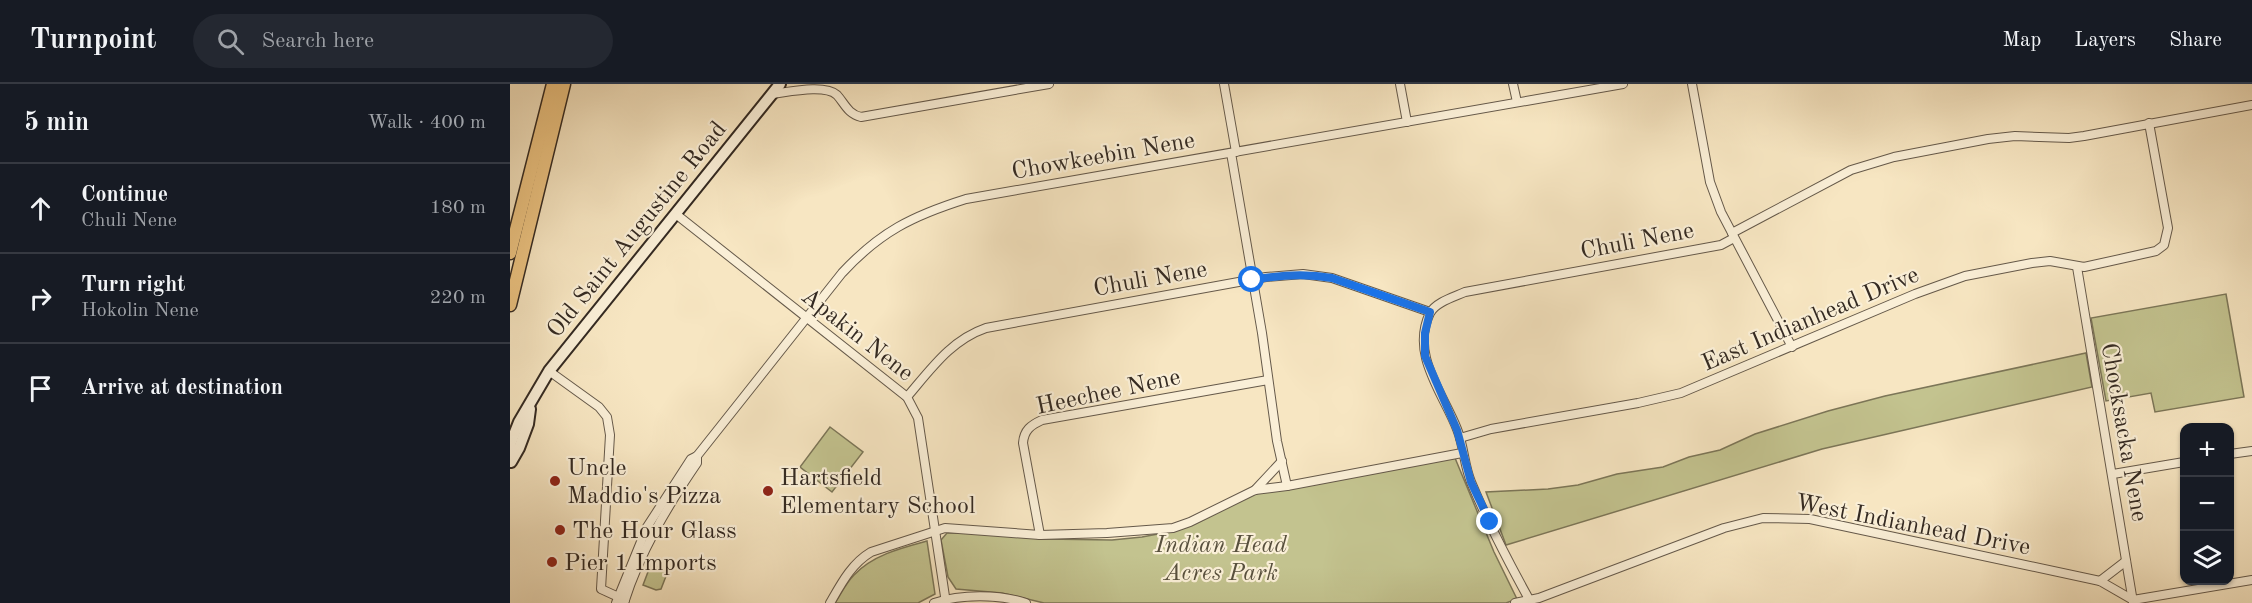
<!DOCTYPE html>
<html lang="en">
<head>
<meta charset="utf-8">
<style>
  body { margin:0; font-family:"Old Standard TT",serif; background:#242831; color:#f1f3f6 }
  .controls { position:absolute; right:18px; bottom:18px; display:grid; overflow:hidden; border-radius:12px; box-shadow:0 2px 4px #0004 }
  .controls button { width:54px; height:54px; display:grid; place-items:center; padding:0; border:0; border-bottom:2px solid #363941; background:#171b24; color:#f1f3f6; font:30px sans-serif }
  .stop { position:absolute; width:18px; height:18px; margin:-14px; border:4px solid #1a73e8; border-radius:50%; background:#fff }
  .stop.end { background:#1a73e8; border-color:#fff; box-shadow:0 2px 6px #0008 }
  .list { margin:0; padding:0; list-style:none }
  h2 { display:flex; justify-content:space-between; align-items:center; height:78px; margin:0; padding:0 24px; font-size:26px }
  h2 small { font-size:20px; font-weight:400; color:#9ea1a6 }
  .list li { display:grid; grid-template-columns:39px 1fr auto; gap:18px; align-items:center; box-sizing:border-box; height:90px; padding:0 24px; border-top:2px solid #363941 }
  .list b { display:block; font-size:22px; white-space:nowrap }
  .list p { margin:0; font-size:20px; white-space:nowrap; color:#9ea1a6 }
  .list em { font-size:20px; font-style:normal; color:#9ea1a6 }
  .icon { flex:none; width:33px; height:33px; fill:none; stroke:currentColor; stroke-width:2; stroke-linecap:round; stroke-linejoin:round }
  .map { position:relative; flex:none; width:1742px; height:519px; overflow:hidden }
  header { display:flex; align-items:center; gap:36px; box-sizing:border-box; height:84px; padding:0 30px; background:#171b24; border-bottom:2px solid #363941 }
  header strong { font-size:28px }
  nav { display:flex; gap:33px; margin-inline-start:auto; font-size:21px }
  .search { width:420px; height:54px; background:#242831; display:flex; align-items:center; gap:15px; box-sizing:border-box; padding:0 21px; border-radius:33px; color:#9ea1a6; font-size:22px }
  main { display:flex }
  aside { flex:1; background:#171b24 }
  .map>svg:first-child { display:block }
  .green { fill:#c3c38f; stroke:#7c7658; stroke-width:1.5 }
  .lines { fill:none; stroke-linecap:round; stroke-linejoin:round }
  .street-casing { stroke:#65594a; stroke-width:10 }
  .secondary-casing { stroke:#342a22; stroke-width:14 }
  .primary-casing { stroke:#342a22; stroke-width:15 }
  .street { stroke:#faefd7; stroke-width:8 }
  .secondary { stroke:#faefd7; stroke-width:10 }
  .primary { stroke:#ecc381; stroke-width:12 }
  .route { stroke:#1a73e8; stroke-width:8 }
  .poi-dot { fill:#8f2418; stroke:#faefd7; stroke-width:2 }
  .labels { text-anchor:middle; stroke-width:4.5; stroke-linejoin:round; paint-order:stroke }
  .street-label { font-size:24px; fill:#342a22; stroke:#faefd7 }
  .poi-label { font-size:24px; fill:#342a22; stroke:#faefd7; text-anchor:start }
  .park-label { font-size:24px; font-style:italic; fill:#58503d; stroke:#faefd7 }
</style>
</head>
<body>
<header>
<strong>Turnpoint</strong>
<div class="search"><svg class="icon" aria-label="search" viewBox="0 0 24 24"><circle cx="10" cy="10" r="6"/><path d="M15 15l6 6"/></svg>Search here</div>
<nav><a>Map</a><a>Layers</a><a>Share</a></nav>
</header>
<main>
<aside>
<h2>5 min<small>Walk · 400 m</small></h2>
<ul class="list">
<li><svg class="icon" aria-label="ahead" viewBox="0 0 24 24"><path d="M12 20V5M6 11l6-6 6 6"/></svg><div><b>Continue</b><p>Chuli Nene</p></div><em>180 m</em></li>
<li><svg class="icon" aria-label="right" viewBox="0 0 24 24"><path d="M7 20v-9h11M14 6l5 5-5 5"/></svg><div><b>Turn right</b><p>Hokolin Nene</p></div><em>220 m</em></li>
<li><svg class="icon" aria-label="arrive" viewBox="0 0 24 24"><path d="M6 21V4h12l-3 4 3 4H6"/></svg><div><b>Arrive at destination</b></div></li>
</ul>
</aside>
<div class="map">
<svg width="1742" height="519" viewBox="0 0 1742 519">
  <rect width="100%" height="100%" fill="#f7e6c2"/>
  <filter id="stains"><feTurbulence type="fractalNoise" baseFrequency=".00333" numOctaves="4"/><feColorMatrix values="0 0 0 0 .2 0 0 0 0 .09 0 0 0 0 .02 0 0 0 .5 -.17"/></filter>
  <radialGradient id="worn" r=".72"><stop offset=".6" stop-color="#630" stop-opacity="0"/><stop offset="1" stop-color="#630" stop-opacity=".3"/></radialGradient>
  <g class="green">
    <polygon points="1716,210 1734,313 1645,328 1641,309 1596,317 1581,234"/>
    <polygon points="1576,269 1582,303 1312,365 996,461 976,408 1038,405 1068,401 1107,390 1153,383 1179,373 1210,366 1245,350 1318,327 1375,312"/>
    <polygon points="320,343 353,368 322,408 290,383"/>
    <polygon points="945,374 984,468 1007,515 996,519 534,519 492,509 446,505 438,493 431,456 437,449 460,449 535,455 602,456 632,453 664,447 742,410"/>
    <path d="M417 457 425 510 408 519H325C331 510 336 499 344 491 363 471 391 464 417 457Z"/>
    <polygon points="141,480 158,487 151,505 146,506 133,501"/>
  </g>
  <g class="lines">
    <g class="street-casing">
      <g id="street">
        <polyline points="714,0 726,68"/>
        <polyline points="890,0 897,38"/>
        <polyline points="1003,0 1007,18"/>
        <polyline points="1182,0 1200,98 1211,128 1282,263"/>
        <path d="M262 10C279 8 315 0 327 11 335 20 338 30 351 33L539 0"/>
        <polyline points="721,69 752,249 767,357 777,402"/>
        <polyline points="167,131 397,313 408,334 436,519"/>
        <polyline points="1222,149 1341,86 1384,73 1478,55 1505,52 1559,54 1574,52 1742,21"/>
        <polyline points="1567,183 1623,518"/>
        <polyline points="39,287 89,323 97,333 100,351 91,505 115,516"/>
        <path d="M397 313C421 285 441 256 476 244L756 193 793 190 822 194 920 228"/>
        <polyline points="950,354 981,345 1128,319 1171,309 1405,210 1455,192 1522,179 1540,177 1574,183 1646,167 1654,161 1658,144 1639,39"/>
        <polyline points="1720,370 1742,367"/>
        <polyline points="1603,390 1674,378"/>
        <polyline points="745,406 772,377"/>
        <path d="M530 451 513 359C514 346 521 341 532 336L758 296"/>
        <polyline points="1590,497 1616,477"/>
        <path d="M1020 517C999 479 978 439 961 398 954 381 954 362 947 345 933 309 900 270 920 229 926 218 944 213 955 208L1211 161 1224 154"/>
        <path d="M106 519 137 443 181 375 187 372 332 189C370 148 402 132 456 115L1113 0"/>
        <path d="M114 519C130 468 157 423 187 379V372"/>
        <path d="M320 519C331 500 341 480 361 468L435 444 530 451 597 449 663 444 680 438 745 406 777 402 952 369"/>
        <path d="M424 519C451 510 489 510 516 519"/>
        <polyline points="1005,519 1029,514 1214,444 1253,434 1300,435 1590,497 1623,516 1742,496"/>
      </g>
    </g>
    <g class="secondary-casing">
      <g id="secondary">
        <polyline points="2,375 0,361 9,338 39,287 270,0"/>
        <polyline points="1,378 9,364 18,340 20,325"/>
      </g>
    </g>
    <g class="primary-casing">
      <g id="primary">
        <polyline points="0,169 43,0"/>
        <polyline points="0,221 54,0"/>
      </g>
    </g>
    <use href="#street" class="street"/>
    <use href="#secondary" class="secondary"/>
    <use href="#primary" class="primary"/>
  </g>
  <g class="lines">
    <path class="route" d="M742 196C769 191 794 189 822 194L920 228 915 249V272L947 346 961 398 980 438"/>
  </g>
  <g class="poi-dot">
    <circle cx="45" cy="397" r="6"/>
    <circle cx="258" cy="407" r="6"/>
    <circle cx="50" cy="446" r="6"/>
    <circle cx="42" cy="478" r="6"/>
  </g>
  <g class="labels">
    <g class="street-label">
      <text transform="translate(593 71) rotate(-10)" y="8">Chowkeebin Nene</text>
      <text transform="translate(126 145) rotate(-51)" y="8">Old Saint Augustine Road</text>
      <text transform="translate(1127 156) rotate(-11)" y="8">Chuli Nene</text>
      <text transform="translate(640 194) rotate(-10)" y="8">Chuli Nene</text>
      <text transform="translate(1300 234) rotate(-23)" y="8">East Indianhead Drive</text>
      <text transform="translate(348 250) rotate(38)" y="8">Apakin Nene</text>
      <text transform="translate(598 307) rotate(-12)" y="8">Heechee Nene</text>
      <text transform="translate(1615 348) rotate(80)" y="8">Chocksacka Nene</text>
      <text transform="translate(1403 440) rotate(11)" y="8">West Indianhead Drive</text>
    </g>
    <g class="poi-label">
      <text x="57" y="391">Uncle<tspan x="57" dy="28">Maddio's Pizza</tspan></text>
      <text x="270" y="401">Hartsfield<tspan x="270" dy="28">Elementary School</tspan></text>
      <text x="62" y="454">The Hour Glass</text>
      <text x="54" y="486">Pier 1 Imports</text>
    </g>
    <g class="park-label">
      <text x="711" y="468">Indian Head<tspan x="711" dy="28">Acres Park</tspan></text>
    </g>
  </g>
  <rect width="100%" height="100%" filter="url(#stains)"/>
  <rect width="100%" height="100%" fill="url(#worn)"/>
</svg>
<div class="controls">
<button>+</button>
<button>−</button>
<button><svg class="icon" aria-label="layers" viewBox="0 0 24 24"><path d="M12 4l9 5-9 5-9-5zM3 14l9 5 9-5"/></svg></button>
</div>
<div class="stop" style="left:742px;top:196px"></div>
<div class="stop end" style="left:980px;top:438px"></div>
</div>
</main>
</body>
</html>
